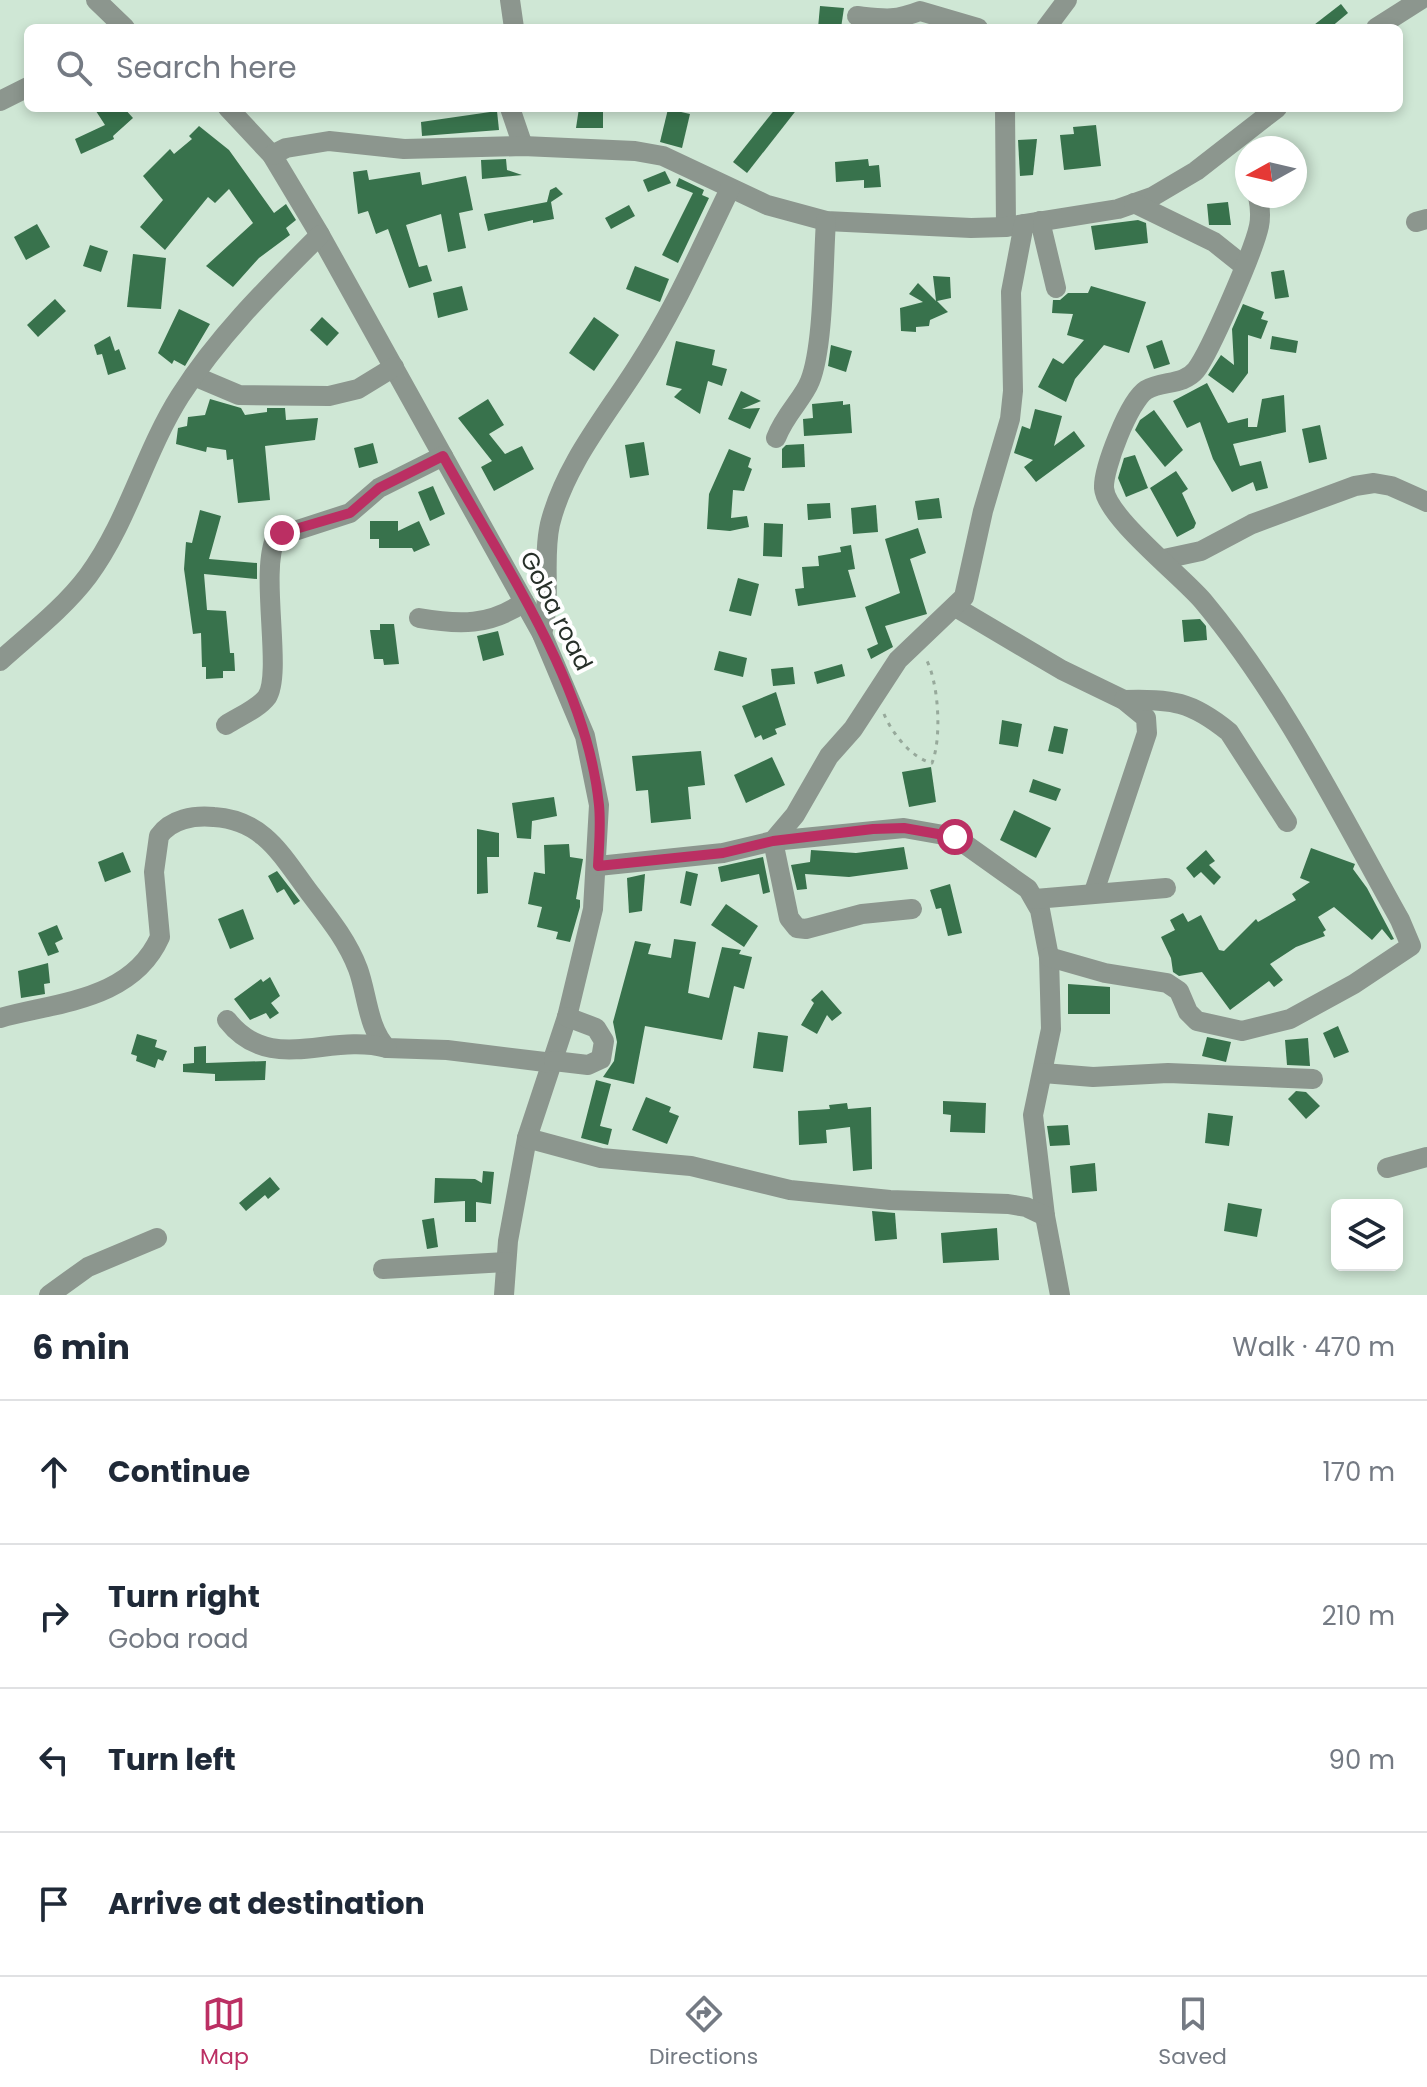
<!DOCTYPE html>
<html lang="en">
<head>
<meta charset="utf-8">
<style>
  body { margin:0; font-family:Poppins,sans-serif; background:#f6f6f7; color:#1f2937 }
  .controls { position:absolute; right:24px; bottom:24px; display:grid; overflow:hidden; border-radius:12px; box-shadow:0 4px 12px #0003 }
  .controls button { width:72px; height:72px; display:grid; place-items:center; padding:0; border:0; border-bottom:2px solid #e0e1e3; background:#fff; color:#1f2937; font:40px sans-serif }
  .compass { position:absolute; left:1235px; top:136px; width:72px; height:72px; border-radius:50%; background:#fff; box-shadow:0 4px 12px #0003; rotate:262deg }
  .stop { position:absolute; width:24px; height:24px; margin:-18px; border:6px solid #bb2f63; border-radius:50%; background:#fff }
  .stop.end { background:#bb2f63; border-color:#fff; box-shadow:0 2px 8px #0008 }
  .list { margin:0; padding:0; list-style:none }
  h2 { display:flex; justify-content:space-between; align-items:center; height:104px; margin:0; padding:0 32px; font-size:34px }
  h2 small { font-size:26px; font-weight:400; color:#747a83 }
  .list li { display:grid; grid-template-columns:52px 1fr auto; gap:24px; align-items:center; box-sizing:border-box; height:144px; padding:0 32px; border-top:2px solid #e0e1e3 }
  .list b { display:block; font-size:30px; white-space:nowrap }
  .list p { margin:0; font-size:26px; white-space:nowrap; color:#747a83 }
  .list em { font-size:26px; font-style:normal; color:#747a83 }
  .icon { flex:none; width:44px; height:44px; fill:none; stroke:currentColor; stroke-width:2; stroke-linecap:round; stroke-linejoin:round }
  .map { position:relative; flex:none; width:1427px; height:1295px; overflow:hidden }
  .search { position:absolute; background:#fff; box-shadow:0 4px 12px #0003; left:24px; right:24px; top:24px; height:88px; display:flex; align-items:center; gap:20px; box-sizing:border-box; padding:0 28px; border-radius:12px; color:#747a83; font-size:30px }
  .sheet { height:680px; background:#fff }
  nav { display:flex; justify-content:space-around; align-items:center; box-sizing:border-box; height:112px; border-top:2px solid #e0e1e3; background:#fff; font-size:22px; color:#747a83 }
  nav a { display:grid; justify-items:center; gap:4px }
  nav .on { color:#bb2f63 }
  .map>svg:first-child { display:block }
  .building { fill:#38724c }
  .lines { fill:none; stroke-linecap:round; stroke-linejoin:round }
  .path { stroke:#97a99b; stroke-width:3; stroke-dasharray:4 6; stroke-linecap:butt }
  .minor { stroke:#8c968e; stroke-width:20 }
  .route { stroke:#bb2f63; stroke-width:10 }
  .labels { text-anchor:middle; stroke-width:8; stroke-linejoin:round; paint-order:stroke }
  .street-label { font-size:24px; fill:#273029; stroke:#fff }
</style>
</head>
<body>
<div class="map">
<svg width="1427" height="1295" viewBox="0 0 1427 1295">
  <rect width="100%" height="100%" fill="#cfe7d5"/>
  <g class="building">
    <polygon points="1341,4 1348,13 1330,28 1310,28"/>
    <polygon points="820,6 844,8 841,28 818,28"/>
    <polygon points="94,108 124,108 133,118 113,136 114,139 81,154 75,139 105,125"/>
    <polygon points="579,108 603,108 603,128 576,128"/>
    <polygon points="776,108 798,108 747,173 733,162"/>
    <polygon points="668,109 690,114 682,148 660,142"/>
    <polygon points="497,111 499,130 422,136 421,122"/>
    <polygon points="1096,125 1101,166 1064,170 1060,135 1074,134 1073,127"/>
    <polygon points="199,126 229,150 274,213 286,204 296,220 286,228 290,235 259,258 233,287 206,266 253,223 229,189 215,203 208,197 165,250 140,227 163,200 143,176 170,149 174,154 192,139 189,136"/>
    <polygon points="1037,139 1033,175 1020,176 1018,140"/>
    <polygon points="506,159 507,170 522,175 482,179 481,160"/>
    <polygon points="868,159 869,166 879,165 881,187 864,188 864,180 836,182 835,162"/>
    <polygon points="367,170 369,180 420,172 422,185 466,176 473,210 459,213 466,248 448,252 441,214 406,225 419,267 427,265 432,281 409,288 388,229 376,234 368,211 358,214 353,172"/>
    <polygon points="665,171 671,183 648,192 643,180"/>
    <polygon points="679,178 704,190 702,195 709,198 678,263 662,255 693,193 676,186"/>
    <polygon points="556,187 563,194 551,202 554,219 533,223 533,220 488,231 484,214 547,202 550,190"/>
    <polygon points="1228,202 1231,225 1209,225 1207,204"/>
    <polygon points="629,205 635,216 611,229 605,218"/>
    <polygon points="1138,220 1146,223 1148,243 1095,250 1091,226"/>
    <polygon points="37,224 50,247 26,260 14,237"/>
    <polygon points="90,245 108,251 101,272 83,266"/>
    <polygon points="133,254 166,258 161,309 127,307"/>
    <polygon points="635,266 669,279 660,302 626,289"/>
    <polygon points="1284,270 1289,297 1275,299 1271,272"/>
    <polygon points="933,276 950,277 951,298 937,301 948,312 930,320 929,326 916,327 916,332 901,331 900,308 923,302 909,294 918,283 936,301"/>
    <polygon points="462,286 468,310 438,318 433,293"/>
    <polygon points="1091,286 1146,302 1129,353 1104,345 1075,379 1066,402 1038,387 1053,358 1063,364 1084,340 1067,335 1073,314 1052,313 1053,300 1060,300 1068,293 1088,293"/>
    <polygon points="55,299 66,311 38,337 27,325"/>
    <polygon points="1243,304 1264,312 1261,319 1268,321 1261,339 1248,335 1248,373 1233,393 1208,375 1221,355 1234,365 1232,329"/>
    <polygon points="179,309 210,324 185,366 174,360 172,364 158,353"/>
    <polygon points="322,317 339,333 327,346 310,330"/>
    <polygon points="594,317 619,335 594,371 569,353"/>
    <polygon points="110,336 115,351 119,349 126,369 108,375 102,354 97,355 94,345"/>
    <polygon points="1272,336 1298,341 1296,353 1270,349"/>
    <polygon points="1162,340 1170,364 1154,369 1146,346"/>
    <polygon points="676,341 715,350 712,365 727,369 722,386 708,381 700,414 674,397 682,389 666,385"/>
    <polygon points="831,345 852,351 846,372 828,366"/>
    <polygon points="1207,383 1228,423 1248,418 1248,427 1257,427 1262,399 1284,395 1286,432 1233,444 1240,466 1261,461 1268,488 1256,491 1253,482 1232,492 1213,459 1200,422 1187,428 1173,401"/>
    <polygon points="741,391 761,401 742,409 760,408 750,429 728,419"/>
    <polygon points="210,399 241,408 245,415 267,412 267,408 285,408 286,420 318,418 315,440 265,446 270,500 238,503 233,459 227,460 226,450 207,447 206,452 176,444 178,428 187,426 188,417 205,415"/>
    <polygon points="488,399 504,425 489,434 505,454 522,446 534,469 494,491 481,467 492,461 458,418"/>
    <polygon points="843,401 843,405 850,404 852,433 804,436 803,419 813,418 812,404"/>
    <polygon points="1035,409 1062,416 1054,446 1074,431 1085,446 1036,482 1024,467 1033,460 1014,453 1022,426 1030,429"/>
    <polygon points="1154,410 1183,450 1165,467 1135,430 1140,420"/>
    <polygon points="1320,425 1327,459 1309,463 1302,429"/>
    <polygon points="644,442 649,475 630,478 625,445"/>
    <polygon points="373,443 378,463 359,468 354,448"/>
    <polygon points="804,444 805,467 782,468 782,449 786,445"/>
    <polygon points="729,449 751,458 748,467 752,469 744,491 733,490 731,518 747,516 749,527 730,531 707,529 709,494"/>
    <polygon points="1135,455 1148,488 1126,497 1118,478 1124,458"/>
    <polygon points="1176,471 1188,489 1182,493 1196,523 1194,528 1177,537 1150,488"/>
    <polygon points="433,486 445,514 430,521 418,492"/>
    <polygon points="939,498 942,518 918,520 915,501"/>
    <polygon points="830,503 831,518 808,520 807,504"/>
    <polygon points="876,505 878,532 853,534 851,508"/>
    <polygon points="200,510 221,516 209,559 257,563 257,579 204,574 207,610 226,611 230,653 234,653 235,671 223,671 223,678 206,679 206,667 202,667 201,633 193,634 184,569 186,542 192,543"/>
    <polygon points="370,521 398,521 398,531 419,521 430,545 414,552 412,548 379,548 379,539 370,539"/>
    <polygon points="764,523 783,524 782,557 763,556"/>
    <polygon points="918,528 926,553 910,559 927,614 885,626 893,647 871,659 867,649 878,644 865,607 900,593 885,539"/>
    <polygon points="851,545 855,569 848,570 856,597 798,606 795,589 804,588 802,567 819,566 818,556 841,552 840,547"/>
    <polygon points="738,578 759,584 751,616 729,611"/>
    <polygon points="1200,619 1206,626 1207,640 1184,642 1182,620"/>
    <polygon points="380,624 394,624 399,664 384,665 383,659 374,659 370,630 380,630"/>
    <polygon points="498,631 504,655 483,661 477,636"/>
    <polygon points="719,651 747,658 743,677 714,670"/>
    <polygon points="842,664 845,676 817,684 814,672"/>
    <polygon points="793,667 795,684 773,686 771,669"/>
    <polygon points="776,692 786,725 775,729 777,734 763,740 761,735 755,738 742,706"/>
    <polygon points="1002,720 1022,724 1018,747 999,744"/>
    <polygon points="1054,726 1068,729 1063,754 1048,751"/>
    <polygon points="701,751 705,785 688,787 691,819 651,823 648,790 636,791 632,756"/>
    <polygon points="772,757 785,785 746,803 734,775"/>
    <polygon points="931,767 936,802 909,807 902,772"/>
    <polygon points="1033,779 1061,789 1056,801 1029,792"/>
    <polygon points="554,797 557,816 532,821 531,839 517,838 512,803"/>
    <polygon points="1014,810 1051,828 1036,858 1000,840"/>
    <polygon points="477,829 499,833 499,857 487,857 488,893 477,894"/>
    <polygon points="569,844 570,857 583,859 576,899 580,900 580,907 570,942 556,939 558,932 537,927 542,907 528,904 534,872 545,874 544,845"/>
    <polygon points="904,847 908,869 849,877 805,874 807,889 797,890 791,865 810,862 811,850 856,853"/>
    <polygon points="1311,848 1355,864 1353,869 1367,888 1394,939 1391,940 1382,929 1372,940 1334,907 1318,917 1326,930 1323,932 1325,936 1296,947 1270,964 1283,980 1274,987 1269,981 1230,1010 1202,972 1179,976 1173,972 1171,958 1161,937 1175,930 1170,920 1183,913 1188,922 1201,915 1219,950 1224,951 1256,919 1258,922 1296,900 1292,894 1310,882 1300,878"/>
    <polygon points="1206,850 1215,861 1209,865 1221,877 1214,885 1201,872 1194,878 1186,868"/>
    <polygon points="123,852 131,872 105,882 98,862"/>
    <polygon points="763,857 770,892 763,894 759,874 721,882 718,867"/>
    <polygon points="277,871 300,901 294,905 284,889 277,893 268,876"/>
    <polygon points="686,871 698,874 691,906 680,903"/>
    <polygon points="645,874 642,911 629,913 627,878"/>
    <polygon points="950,884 962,933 948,936 941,908 936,909 930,890"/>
    <polygon points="726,904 758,926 744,947 711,925"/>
    <polygon points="243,909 254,939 230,949 218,919"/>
    <polygon points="57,925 63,939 55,943 59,952 48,956 38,933"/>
    <polygon points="674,939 696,942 688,993 709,998 722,947 741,950 739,954 752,957 744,989 734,986 722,1040 645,1026 634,1084 603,1077 614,1061 617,1042 613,1022 635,941 651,944 648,954 671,958"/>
    <polygon points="48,963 50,983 44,984 45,994 21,998 18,971"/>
    <polygon points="270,977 280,996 271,1003 279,1013 270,1019 266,1013 250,1020 234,999 261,979 263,982"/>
    <polygon points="1068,984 1110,987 1110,1014 1068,1014"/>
    <polygon points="822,990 842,1013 832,1021 827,1015 817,1034 801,1025 814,1003 811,1000"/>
    <polygon points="1338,1026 1349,1052 1334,1058 1323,1033"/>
    <polygon points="758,1032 788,1036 783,1072 753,1068"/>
    <polygon points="137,1034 157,1040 155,1047 167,1051 163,1061 158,1059 155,1068 136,1061 137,1056 131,1054"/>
    <polygon points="1207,1037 1231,1042 1226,1062 1202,1056"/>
    <polygon points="1308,1038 1310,1066 1287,1065 1285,1040"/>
    <polygon points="206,1046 206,1063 266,1061 265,1080 215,1081 215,1074 183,1072 183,1064 194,1063 194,1047"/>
    <polygon points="596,1080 611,1084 600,1126 612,1129 608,1145 581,1138"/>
    <polygon points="1296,1091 1306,1092 1320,1106 1306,1119 1288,1099"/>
    <polygon points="646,1097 671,1107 669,1112 679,1116 667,1144 632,1130"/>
    <polygon points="943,1101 986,1103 985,1133 950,1132 951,1115 943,1114"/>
    <polygon points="847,1103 848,1109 871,1107 872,1169 853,1171 850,1127 826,1130 827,1143 799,1145 798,1111 830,1109 829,1105"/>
    <polygon points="1208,1113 1233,1116 1229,1146 1205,1143"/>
    <polygon points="1068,1125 1070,1145 1050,1146 1047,1126"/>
    <polygon points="1095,1163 1097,1191 1072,1193 1070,1166"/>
    <polygon points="483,1171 494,1172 491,1204 476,1202 476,1222 465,1222 465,1201 434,1203 435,1178 475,1179 482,1183"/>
    <polygon points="270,1177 280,1189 268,1199 265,1195 246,1211 239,1203"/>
    <polygon points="1228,1203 1262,1209 1257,1237 1224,1231"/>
    <polygon points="872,1211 895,1213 897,1239 875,1241"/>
    <polygon points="434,1218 438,1247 427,1249 422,1220"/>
    <polygon points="997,1228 999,1260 943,1263 941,1233"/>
  </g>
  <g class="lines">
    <path class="path" d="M884 714C892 733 911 758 932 763 942 738 939 681 925 657"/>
    <g class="minor">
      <polyline points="96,0 125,28"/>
      <polyline points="510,0 514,28"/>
      <path d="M857 16C885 19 894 21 920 11L978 28"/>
      <polyline points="1046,28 1067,0"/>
      <polyline points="1376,28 1420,0"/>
      <polyline points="0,101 28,87"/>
      <polyline points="228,108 272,155 320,235 542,634 585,736 599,805 593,909 567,1017 527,1138 508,1241 504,1295"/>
      <polyline points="510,108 523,146"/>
      <polyline points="1005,108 1006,227"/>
      <polyline points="272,155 286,148 329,141 404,149 523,146 635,151 663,156 767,205 826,221 971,228 1006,227 1118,209 1152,197 1196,171 1277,108"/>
      <polyline points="1134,203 1214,242 1244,266"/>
      <polyline points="1040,221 1056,288"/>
      <polyline points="1416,222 1427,219"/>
      <polyline points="194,376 239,395 329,396 358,389 394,367"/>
      <path d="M776 438C785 414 803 399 810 381 824 346 823 262 826 221"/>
      <polyline points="1164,559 1201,551 1252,524 1355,486 1374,483 1391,486 1427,502"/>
      <polyline points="957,608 1062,670 1124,700 1146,718 1147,733 1094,892"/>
      <path d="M419 618C459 625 490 626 524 602"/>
      <path d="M542 634C552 597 542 560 550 524 565 464 607 415 639 364 675 309 701 248 730 189"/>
      <path d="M0 661C30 634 64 608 88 576 128 522 144 453 180 396 219 335 269 286 320 235"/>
      <path d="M1124 700C1172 699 1191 701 1229 732L1287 822"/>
      <path d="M226 725C238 717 258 709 267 697 283 672 259 572 276 537L350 513 379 488 443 456"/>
      <polyline points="598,866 723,853 773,841 904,828 955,837 1028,889 1040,910 1049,957 1051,1029 1033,1115 1045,1216 1060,1295"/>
      <polyline points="1035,899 1166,888"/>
      <polyline points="912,909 862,914 806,929 797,928 789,918 773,841 795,815 829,756 853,729 898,660 964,597 983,511 1010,419 1013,391 1011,292 1024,224"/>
      <path d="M1049 957 1105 973 1167 983 1179 991 1188 1012 1197 1021 1242 1031 1290 1019 1354 984 1411 946 1400 920C1339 811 1283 697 1203 601 1182 576 1106 517 1104 488 1103 469 1129 401 1146 390 1162 380 1183 386 1196 370 1210 352 1254 250 1259 226 1261 216 1260 206 1258 196"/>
      <path d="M0 1018C58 1002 132 1000 160 937L154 872 159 836C171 819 194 815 214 817 264 820 282 856 309 892 328 917 347 940 358 969 367 993 368 1030 387 1048L447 1050 553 1063"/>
      <path d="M227 1020C271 1076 328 1032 387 1048"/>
      <polyline points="554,1061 588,1065 601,1059 604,1041 596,1028 567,1017"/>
      <polyline points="1043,1073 1093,1077 1168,1073 1313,1079"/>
      <polyline points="527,1138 601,1158 691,1166 790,1190 890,1200 1008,1204 1026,1207 1045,1216"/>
      <polyline points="1387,1168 1427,1157"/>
      <polyline points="383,1269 506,1262"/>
      <polyline points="49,1295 88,1267 157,1238"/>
    </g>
  </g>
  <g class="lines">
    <path class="route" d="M282 533 350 513 379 488 443 456C501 561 587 682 599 805 601 825 599 846 598 866L723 853 773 841 873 829 904 828 955 837"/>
  </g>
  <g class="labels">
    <g class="street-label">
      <text transform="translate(556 611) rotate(63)" y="8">Goba road</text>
    </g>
  </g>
</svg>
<div class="controls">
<button><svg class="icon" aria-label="layers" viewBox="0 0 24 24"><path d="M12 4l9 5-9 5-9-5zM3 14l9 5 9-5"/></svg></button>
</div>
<svg class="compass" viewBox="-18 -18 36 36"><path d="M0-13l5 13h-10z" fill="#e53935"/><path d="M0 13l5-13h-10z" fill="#747a83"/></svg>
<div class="stop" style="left:955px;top:837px"></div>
<div class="stop end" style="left:282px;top:533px"></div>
<div class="search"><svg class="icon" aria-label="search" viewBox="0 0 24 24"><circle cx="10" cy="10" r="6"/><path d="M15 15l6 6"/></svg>Search here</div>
</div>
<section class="sheet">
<h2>6 min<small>Walk · 470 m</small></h2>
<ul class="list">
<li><svg class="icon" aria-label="ahead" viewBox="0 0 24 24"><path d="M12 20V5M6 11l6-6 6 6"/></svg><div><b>Continue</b></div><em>170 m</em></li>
<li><svg class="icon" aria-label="right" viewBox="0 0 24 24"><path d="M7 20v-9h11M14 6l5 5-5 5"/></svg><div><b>Turn right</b><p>Goba road</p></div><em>210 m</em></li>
<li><svg class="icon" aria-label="left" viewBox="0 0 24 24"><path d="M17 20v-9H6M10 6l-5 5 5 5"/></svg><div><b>Turn left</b></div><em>90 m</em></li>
<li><svg class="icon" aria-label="arrive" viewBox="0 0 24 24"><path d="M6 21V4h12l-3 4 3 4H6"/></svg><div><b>Arrive at destination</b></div></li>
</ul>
</section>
<nav>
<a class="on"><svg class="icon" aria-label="map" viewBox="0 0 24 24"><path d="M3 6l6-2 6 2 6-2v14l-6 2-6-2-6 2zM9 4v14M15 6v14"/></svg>Map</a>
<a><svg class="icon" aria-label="directions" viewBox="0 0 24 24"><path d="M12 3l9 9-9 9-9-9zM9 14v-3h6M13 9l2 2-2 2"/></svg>Directions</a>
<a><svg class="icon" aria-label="saved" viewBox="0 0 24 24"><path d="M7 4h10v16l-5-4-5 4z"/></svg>Saved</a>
</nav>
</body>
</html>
